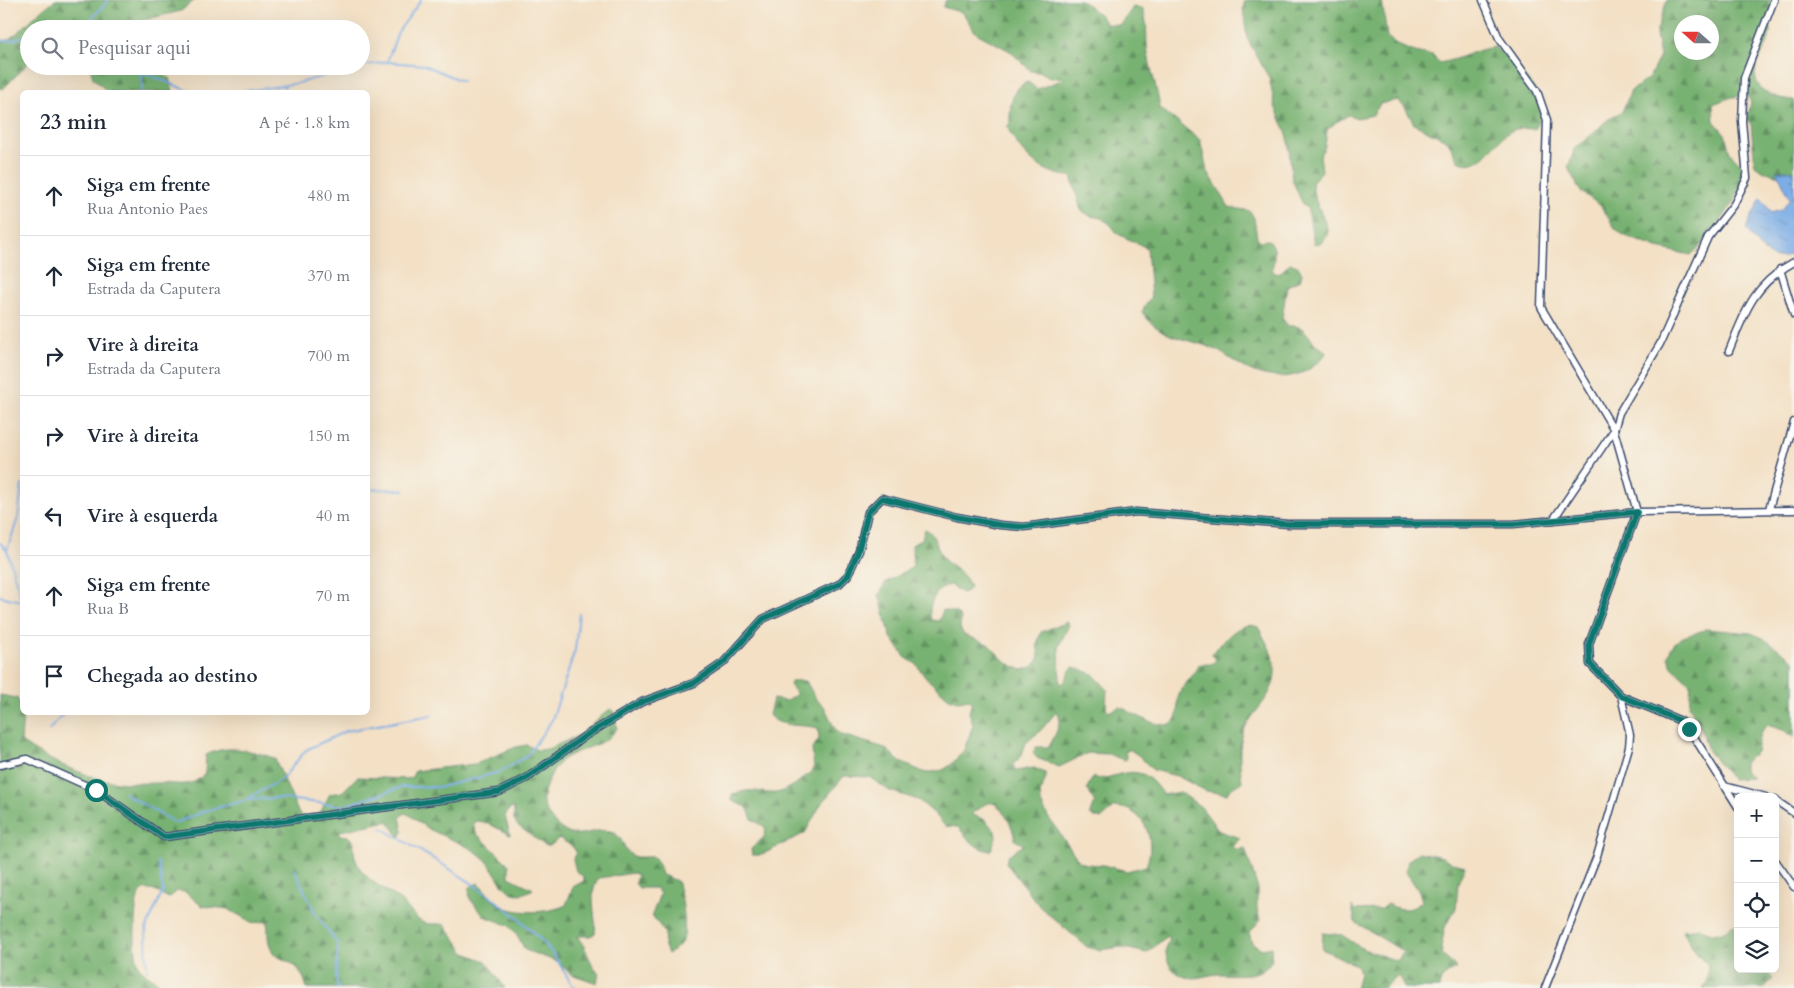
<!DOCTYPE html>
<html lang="pt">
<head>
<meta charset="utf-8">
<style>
  body { margin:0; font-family:Cardo,serif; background:#f6f6f7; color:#1f2937 }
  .controls { position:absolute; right:15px; bottom:15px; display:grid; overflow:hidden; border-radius:8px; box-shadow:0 5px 20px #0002 }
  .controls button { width:45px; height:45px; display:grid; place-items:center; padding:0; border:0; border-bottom:1px solid #e0e1e3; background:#fff; color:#1f2937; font:25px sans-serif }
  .compass { position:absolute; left:1674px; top:15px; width:45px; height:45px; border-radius:50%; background:#fff; box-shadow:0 5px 20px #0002; rotate:291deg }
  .stop { position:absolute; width:15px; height:15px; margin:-11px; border:4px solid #0f766e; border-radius:50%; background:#fff }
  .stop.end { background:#0f766e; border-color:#fff; box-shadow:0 1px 5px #0008 }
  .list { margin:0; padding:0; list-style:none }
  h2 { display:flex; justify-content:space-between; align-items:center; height:65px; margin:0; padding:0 20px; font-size:21px }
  h2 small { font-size:16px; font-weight:400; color:#747a83 }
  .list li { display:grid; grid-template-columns:32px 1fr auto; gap:15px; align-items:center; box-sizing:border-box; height:80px; padding:0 20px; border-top:1px solid #e0e1e3 }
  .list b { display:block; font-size:19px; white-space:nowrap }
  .list p { margin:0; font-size:16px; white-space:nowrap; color:#747a83 }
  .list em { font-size:16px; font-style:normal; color:#747a83 }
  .icon { flex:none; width:28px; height:28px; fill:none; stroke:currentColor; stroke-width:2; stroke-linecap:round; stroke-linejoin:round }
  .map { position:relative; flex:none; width:1794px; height:988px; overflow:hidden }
  .search { position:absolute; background:#fff; box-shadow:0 5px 20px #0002; left:20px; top:20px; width:350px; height:55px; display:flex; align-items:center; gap:12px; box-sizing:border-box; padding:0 18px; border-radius:28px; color:#747a83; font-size:19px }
  .panel { position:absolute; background:#fff; box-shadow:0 5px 20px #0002; left:20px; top:90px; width:350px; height:625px; border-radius:8px }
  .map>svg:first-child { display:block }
  .forest { fill:url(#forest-firs); stroke:#4a7068; fill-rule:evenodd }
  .water { fill:url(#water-ripples); stroke:#4c6ea2 }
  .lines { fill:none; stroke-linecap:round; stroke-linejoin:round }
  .stream { stroke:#7cade7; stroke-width:2 }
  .minor-casing { stroke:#3b4a6d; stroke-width:9 }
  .minor { stroke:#fff; stroke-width:6 }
  .route { stroke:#0f766e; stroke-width:6 }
</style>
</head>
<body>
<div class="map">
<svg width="1794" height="988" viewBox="0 0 1794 988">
  <defs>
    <pattern id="forest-firs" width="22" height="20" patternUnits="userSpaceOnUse" patternTransform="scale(1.25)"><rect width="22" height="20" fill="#78b272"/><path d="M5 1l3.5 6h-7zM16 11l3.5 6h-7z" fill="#629161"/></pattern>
    <pattern id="water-ripples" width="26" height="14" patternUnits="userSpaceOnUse" patternTransform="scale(1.25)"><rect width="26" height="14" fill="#7cade7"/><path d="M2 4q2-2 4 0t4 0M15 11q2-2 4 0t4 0" fill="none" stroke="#658dbe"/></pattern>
  </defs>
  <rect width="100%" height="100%" fill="#f7f3e8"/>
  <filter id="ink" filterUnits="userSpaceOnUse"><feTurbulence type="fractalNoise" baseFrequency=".02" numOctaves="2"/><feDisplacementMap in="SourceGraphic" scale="10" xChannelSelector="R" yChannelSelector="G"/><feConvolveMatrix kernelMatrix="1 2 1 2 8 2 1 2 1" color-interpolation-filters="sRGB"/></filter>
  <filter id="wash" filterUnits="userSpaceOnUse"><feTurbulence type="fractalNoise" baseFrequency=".0096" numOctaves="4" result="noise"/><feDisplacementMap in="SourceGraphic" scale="20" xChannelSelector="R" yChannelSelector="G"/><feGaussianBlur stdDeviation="1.12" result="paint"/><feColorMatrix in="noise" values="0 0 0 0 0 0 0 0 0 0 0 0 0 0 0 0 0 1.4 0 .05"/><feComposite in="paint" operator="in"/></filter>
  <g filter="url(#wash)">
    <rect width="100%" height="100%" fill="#f3e0c5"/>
    <g class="forest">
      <path d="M56 0H195L181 11 144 20 131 29H29V62L3 89 0 88V44C22 34 35 12 56 0Z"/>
      <path d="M946 0H1081L1100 15 1106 24 1121 25 1133 7 1142 8C1148 21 1146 33 1147 46 1149 67 1157 87 1160 108L1200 140 1207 170 1229 207 1250 211 1254 218 1257 238 1261 241 1268 240C1280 250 1271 259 1273 272L1279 274 1290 263 1299 267 1302 274 1300 280 1287 286 1282 318 1288 326C1306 326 1304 331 1314 342 1317 346 1323 349 1327 352 1308 381 1271 383 1242 366 1231 360 1224 353 1212 348 1184 337 1162 340 1142 312L1151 296 1147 248 1118 234 1110 224 1101 218 1090 216 1081 210 1071 176C1041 175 1019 153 1007 126L1010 124C1010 109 1010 88 1028 82L1037 89 1062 80 1061 77 1051 78 1043 73 1031 71 1010 51 976 33 963 13 943 7Z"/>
      <path d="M1245 0H1382L1387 37C1400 48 1416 54 1433 55L1439 63C1459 60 1476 49 1495 47L1518 68 1539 95 1543 115 1535 129C1527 129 1518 127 1511 131 1495 140 1481 173 1458 161L1448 141 1414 124 1405 107 1397 100 1380 104 1373 115 1357 118 1349 115 1336 122 1327 130 1325 146 1320 155 1322 171 1312 182 1314 196 1328 230 1327 236 1321 243 1314 244 1308 210 1303 205 1292 179 1288 137 1275 106 1269 78 1247 38 1243 8Z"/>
      <path d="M1667 0H1776C1770 13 1772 25 1769 38 1767 49 1758 57 1756 67 1750 91 1776 99 1794 100V176C1779 177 1767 174 1755 165L1751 124 1747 120 1751 102 1747 96 1732 97 1713 104 1714 121 1725 134 1730 153 1748 171 1751 184 1741 187C1732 208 1708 240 1691 255L1657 248 1623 235 1615 228 1600 205 1581 192 1568 168 1575 147C1594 139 1602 118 1622 112L1631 91 1649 78 1660 56 1656 34ZM1682 22H1712V52H1682Z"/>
      <polygon points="90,66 147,66 169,78 173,92 108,92 93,78"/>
      <path d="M925 529C935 532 937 550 943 558 952 569 965 572 970 586L967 591 962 593 950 585C935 588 927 606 931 620L939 621 943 610 956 613 961 618 960 628 964 635 988 644 1007 663 1022 670 1032 667 1038 661 1039 655 1037 644 1041 632 1067 622 1069 625 1059 646 1060 682 1062 684C1068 680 1067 672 1073 667L1093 674 1107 689 1106 707 1108 712 1120 707C1131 711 1168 737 1176 718 1179 711 1176 702 1179 695 1184 684 1194 676 1198 665 1205 662 1212 668 1216 659L1211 654C1224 642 1239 619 1258 627 1275 657 1284 675 1262 704 1255 713 1247 722 1243 733 1238 748 1240 767 1242 782L1230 789 1227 794 1206 791 1177 776 1153 770 1138 755 1129 749 1125 752 1127 759 1124 760 1108 754 1088 753 1059 767 1037 758 1033 753 1036 747H1049C1054 737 1064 721 1057 711L1041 730 1026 743 1021 757 1013 764 1015 771 1034 768 1045 773 1046 778 1040 793 1041 803 1048 817 1079 861 1086 864 1103 865 1127 871 1146 866C1157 841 1145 807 1114 807L1101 819 1090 815 1095 803 1087 788 1093 777C1101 780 1105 778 1113 776 1139 768 1148 773 1163 795L1180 792 1201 807 1219 831 1240 838 1233 847 1238 850 1245 848 1257 886V908L1260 921 1249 933 1252 943 1262 949 1271 947 1272 960C1268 966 1265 970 1258 972 1247 976 1231 974 1219 974 1210 974 1201 978 1192 978 1172 977 1160 957 1169 939L1167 936 1147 953 1120 947 1099 950 1087 947 1040 907 1006 863 1008 855 1024 845 1015 840C1013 830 1011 823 1005 815 993 796 987 802 971 814L985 820 995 831 996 837 991 850C977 852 966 836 958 827L945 826 934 813 918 800 890 791 869 777 844 776 821 804 805 833 761 855H752L751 849 764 837 766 828 752 819 747 807 732 801V795C763 781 767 808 802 779 807 775 811 773 814 768L812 749 819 739 818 728C803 724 778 728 769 715L773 699 786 701 797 694 790 685 792 681H806L816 699 824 706 834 727 842 735 885 748 900 762 926 773 943 770 951 765 964 750 973 725 969 712 972 702 969 699 958 701 949 698 925 677 916 664 905 657 891 637 879 595 886 582 913 567 912 545 922 539Z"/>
      <path d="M1706 629 1751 633 1763 638 1794 660V738L1786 731 1767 725 1760 733 1756 752 1744 763V770L1752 778 1732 779 1708 751 1701 727 1689 706 1691 684 1672 667 1668 656C1676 633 1687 638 1706 629Z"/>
      <path d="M0 695 17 698 23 713 21 742C46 760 87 778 117 782 133 784 148 783 163 783 180 784 193 788 205 773L206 755C228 744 248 750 271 757L275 759 299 814 308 820 319 815 330 794 342 792 357 777 407 779 412 777 415 771 475 764 516 747 527 745 537 750 548 749 579 735 610 709 614 712 617 728C605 748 579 747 562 760 554 767 544 787 543 797 541 810 559 832 572 834 585 836 598 828 610 831 624 835 622 850 633 856 639 859 648 855 655 858L660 867V874L677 881C682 897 686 919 684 936 682 945 674 950 668 954L664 944 665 933 652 915 660 894 656 888H639L635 883 637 875 633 873 599 878C587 894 597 915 595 933L591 936H578C587 948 588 962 599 973L597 983 571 974 558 962 525 950 516 933 508 925 484 916 470 899 469 888 478 883C486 890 491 900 500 905 517 915 550 913 566 905L573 887 584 881V877L576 871 573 859 576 852 573 847 559 838 550 846H546L517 825 514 820V808L509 809 505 816 510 835 488 823 477 821 473 823 476 833 509 865V877L533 889C526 893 519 896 511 892 499 885 495 869 485 859 467 842 441 838 421 824 415 820 412 815 405 813L400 817 403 831 400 838 388 821 340 831 339 835 348 836 354 842C351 876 380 884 402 902 409 908 413 917 422 922 427 925 438 923 445 925L465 953 486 961 505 988H307C298 954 279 965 271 949 267 941 268 930 268 921L253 923 228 909 202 906 185 892 177 891 169 898 155 891 144 889C142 892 139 895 138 898 134 909 133 959 140 968 146 976 157 979 164 988H0Z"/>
      <path d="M1419 852 1443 857 1452 863 1465 866 1458 883 1456 908 1445 927 1441 947 1443 956 1457 968C1447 973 1440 977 1439 988H1404L1401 980 1397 976 1384 988H1356L1360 973 1358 966 1322 949 1323 933 1342 935 1363 949 1397 961 1404 952 1355 922 1352 906 1354 910 1381 909 1387 904C1399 910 1412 912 1422 901L1419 891 1405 871 1408 861Z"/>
      <path d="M1733 924 1738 928V969H1764L1773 979 1764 988H1703L1707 983 1708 965 1696 953 1682 930 1695 929 1698 926C1711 936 1721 936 1733 924Z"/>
    </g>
    <polygon class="water" points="1787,170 1794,172 1794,251 1785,257 1774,258 1759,247 1746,228 1761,198 1771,213 1781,210 1790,199 1777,171"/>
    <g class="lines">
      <g class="stream">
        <polyline points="49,29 58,29"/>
        <polyline points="83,29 108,0"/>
        <polyline points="0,40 8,41 29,35"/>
        <polyline points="388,62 424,65 462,81"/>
        <polyline points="128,66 191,92"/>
        <polyline points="361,66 387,62 398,32 421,0"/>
        <polyline points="283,85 286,92"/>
        <polyline points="142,92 142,74"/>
        <polyline points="238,92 299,83 359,66"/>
        <polyline points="22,485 18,518 7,550 22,602"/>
        <polyline points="368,489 404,490"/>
        <polyline points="0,543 7,550"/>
        <polyline points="0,596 21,601"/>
        <polyline points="49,730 65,712"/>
        <polyline points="124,793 175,823 208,810 247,800 278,798 344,806 402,787 441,787 500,772 527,756 552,720 575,650 579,614"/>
        <polyline points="247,799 282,779 306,750 346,731 432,715"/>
        <path d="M382 828C439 862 500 896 545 944 556 956 564 972 573 986L577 988"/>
        <polyline points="294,869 315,913 338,944 336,979 338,988"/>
        <polyline points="147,970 146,929 163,891 158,862"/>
      </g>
    </g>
  </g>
  <g filter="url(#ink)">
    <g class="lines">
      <g class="minor-casing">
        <g id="minor">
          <polyline points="1483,0 1499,38 1537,91 1547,120 1541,307 1614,430"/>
          <polyline points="1780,269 1794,315"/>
          <path d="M1729 351C1745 311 1754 284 1794 262"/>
          <polyline points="1769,509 1794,422"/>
          <polyline points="1553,520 1614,430"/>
          <polyline points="1621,696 1681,721 1689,729 1738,807"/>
          <polyline points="0,765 27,759 96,790 164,837 499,792 527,778 585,736 642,702 694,683 723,663 763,619 839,584 848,575 859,551 868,512 882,498 957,517 1000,525 1024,527 1136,512 1288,524 1513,524 1637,512 1794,510"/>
          <polyline points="1724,786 1766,797"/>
          <polyline points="1775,800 1794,813"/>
          <polyline points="1775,860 1794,887"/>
          <polyline points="1545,988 1597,856 1629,747 1630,735 1621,696 1590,664 1589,644 1637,512 1614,430 1619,413 1660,344 1708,237 1734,204 1747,178 1742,121 1744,78 1774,0"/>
        </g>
      </g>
      <use href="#minor" class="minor"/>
    </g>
  </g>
  <g class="lines" filter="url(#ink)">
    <polyline class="route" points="96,790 164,837 499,792 527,778 585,736 642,702 694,683 723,663 763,619 839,584 848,575 858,552 868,512 882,498 957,517 1000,525 1024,527 1136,512 1288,524 1513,524 1637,512 1589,644 1590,664 1621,696 1681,721 1689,729"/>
  </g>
</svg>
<div class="controls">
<button>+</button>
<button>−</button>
<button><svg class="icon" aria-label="locate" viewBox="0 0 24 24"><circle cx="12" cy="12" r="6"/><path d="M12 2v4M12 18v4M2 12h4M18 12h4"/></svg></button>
<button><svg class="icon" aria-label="layers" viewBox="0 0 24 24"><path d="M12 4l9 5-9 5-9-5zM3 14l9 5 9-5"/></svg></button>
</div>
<svg class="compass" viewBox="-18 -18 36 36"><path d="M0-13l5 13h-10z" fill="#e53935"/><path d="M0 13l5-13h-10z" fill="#747a83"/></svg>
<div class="stop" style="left:96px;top:790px"></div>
<div class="stop end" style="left:1689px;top:729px"></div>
<div class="search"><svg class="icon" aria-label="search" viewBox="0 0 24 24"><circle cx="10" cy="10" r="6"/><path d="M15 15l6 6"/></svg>Pesquisar aqui</div>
<section class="panel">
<h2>23 min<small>A pé · 1.8 km</small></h2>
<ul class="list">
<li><svg class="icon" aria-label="ahead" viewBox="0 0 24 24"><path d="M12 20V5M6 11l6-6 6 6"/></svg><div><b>Siga em frente</b><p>Rua Antonio Paes</p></div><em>480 m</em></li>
<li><svg class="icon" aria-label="ahead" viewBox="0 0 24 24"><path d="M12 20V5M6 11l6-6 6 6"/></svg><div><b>Siga em frente</b><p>Estrada da Caputera</p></div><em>370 m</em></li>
<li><svg class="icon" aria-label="right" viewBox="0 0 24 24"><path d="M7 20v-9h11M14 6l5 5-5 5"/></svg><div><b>Vire à direita</b><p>Estrada da Caputera</p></div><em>700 m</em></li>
<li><svg class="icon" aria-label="right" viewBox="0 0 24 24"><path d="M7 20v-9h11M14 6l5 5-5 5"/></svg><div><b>Vire à direita</b></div><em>150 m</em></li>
<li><svg class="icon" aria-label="left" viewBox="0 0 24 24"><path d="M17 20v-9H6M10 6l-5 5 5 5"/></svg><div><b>Vire à esquerda</b></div><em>40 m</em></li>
<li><svg class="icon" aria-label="ahead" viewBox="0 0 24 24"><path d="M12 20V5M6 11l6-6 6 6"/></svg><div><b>Siga em frente</b><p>Rua B</p></div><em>70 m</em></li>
<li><svg class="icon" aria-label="arrive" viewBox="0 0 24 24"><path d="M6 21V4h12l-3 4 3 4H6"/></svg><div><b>Chegada ao destino</b></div></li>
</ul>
</section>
</div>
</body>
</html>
